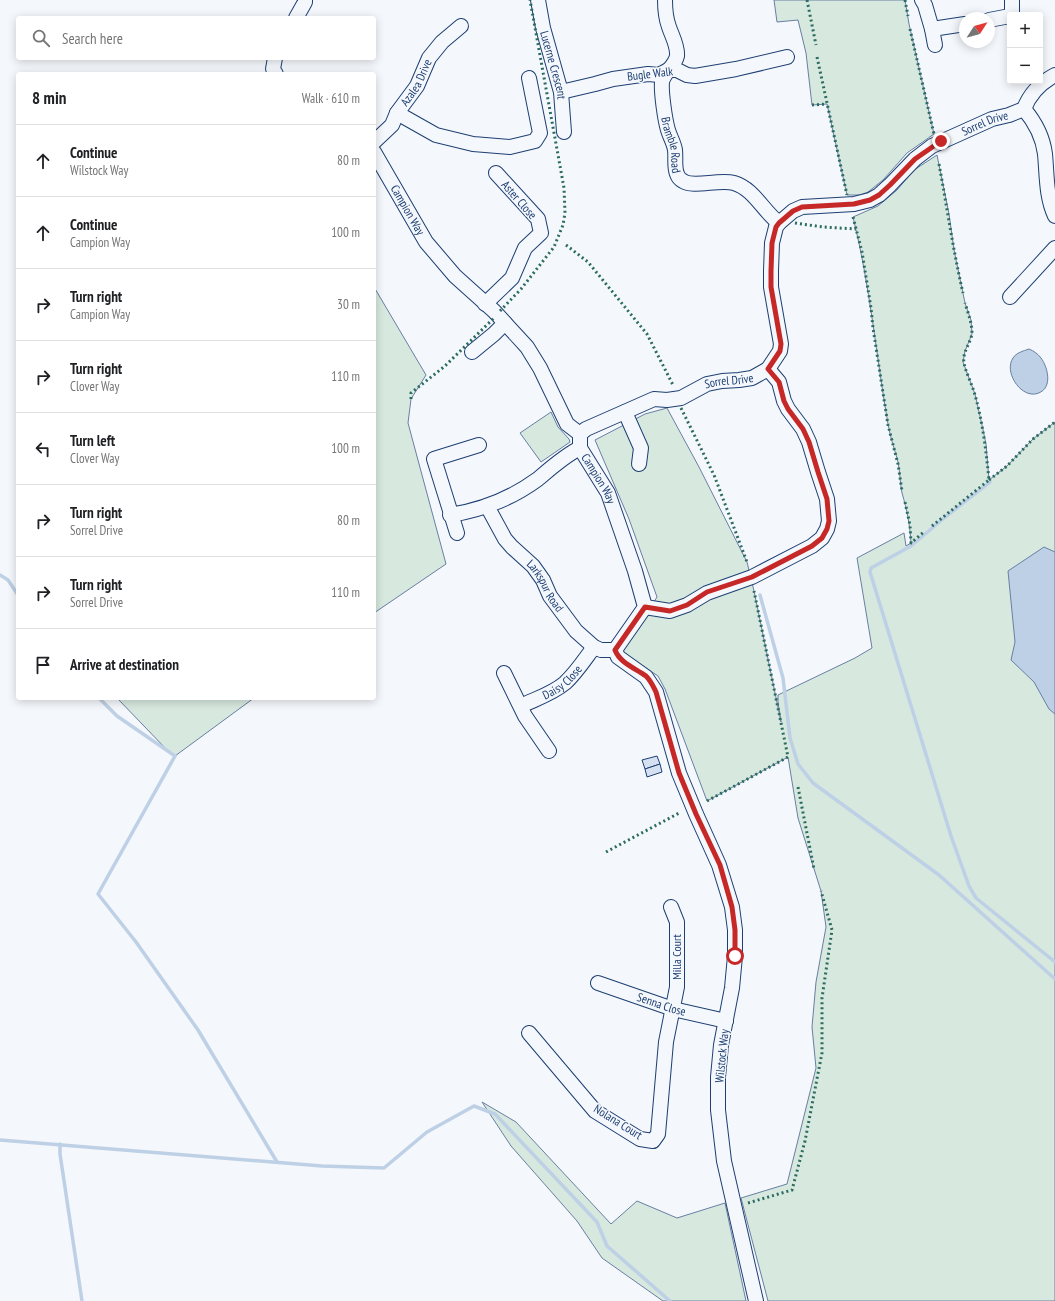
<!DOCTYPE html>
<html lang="en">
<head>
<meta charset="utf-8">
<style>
  body { margin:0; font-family:"PT Sans Narrow",sans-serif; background:#f6f6f6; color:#202124 }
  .controls { position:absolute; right:12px; top:12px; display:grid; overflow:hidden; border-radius:4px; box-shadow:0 2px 10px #0003 }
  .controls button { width:36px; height:36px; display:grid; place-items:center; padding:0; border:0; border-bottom:1px solid #e0e0e0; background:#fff; color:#202124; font:20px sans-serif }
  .compass { position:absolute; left:959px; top:12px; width:36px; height:36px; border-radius:50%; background:#fff; box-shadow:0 2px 10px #0003; rotate:54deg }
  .stop { position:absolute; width:12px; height:12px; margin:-9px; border:3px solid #c62828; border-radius:50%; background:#fff }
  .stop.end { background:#c62828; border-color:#fff; box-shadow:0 1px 4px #0008 }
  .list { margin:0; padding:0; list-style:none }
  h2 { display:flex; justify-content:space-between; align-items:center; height:52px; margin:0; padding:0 16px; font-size:17px }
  h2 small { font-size:13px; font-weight:400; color:#757577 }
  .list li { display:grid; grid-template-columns:26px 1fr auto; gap:12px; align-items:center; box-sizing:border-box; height:72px; padding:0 16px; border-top:1px solid #e0e0e0 }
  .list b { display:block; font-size:15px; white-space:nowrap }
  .list p { margin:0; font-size:13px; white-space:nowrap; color:#757577 }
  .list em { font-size:13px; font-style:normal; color:#757577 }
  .icon { flex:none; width:22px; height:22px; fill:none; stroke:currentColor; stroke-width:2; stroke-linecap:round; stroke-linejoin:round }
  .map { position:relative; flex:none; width:1055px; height:1301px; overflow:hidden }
  .search { position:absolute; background:#fff; box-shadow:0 2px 10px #0003; left:16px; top:16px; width:360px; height:44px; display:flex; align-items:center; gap:10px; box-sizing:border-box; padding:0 14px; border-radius:4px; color:#757577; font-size:15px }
  .panel { position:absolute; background:#fff; box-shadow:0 2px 10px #0003; left:16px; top:72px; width:360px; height:628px; border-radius:4px }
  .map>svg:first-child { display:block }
  .green { fill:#d7e8df; stroke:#687fa3 }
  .water { fill:#bed0e5; stroke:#687fa3 }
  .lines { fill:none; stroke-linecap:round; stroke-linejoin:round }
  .stream { stroke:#bed0e5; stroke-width:3.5 }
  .building { fill:#d5e0f0; stroke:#1d3f73 }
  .minor-casing { stroke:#1d3f73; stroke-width:16 }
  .minor { stroke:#f4f7fb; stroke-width:14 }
  .hedge { stroke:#2c6c60; stroke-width:3; stroke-dasharray:2 3; stroke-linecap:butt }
  .route { stroke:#c62828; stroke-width:5 }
  .labels { text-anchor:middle; stroke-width:3; stroke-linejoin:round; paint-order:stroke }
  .street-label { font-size:12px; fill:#1d3f73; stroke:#f4f7fb }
</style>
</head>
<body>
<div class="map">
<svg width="1055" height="1301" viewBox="0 0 1055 1301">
  <rect width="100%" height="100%" fill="#f4f7fb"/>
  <g class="green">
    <polygon points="774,0 905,0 909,24 934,134 907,153 883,180 868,192 860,195 847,195 827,104 812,105 806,53 798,20 777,22"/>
    <path d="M937 155 949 214 954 250 965 303 971 320 972 334 965 351 963 362 975 394 982 425 986 444 989 480 1007 466 1033 439 1055 422V1301H768L741 1198 787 1184 816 1068 812 1027 816 982 826 927 821 891 798 818 788 757 707 801 665 689 658 676 622 652 657 597 629 519 595 440 645 414 667 408 699 467 747 562 754 591 781 722 778 702V695L855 658 872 648 857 558 904 533 906 546 911 543C910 525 907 510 902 493 900 483 900 472 898 462 895 450 890 437 888 424 876 355 870 285 853 217L878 206 897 190 914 170Z"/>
    <polygon points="374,287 426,375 411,399 408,423 446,564 374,613"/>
    <polygon points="551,412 558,427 569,439 570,442 541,462 520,433"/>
    <polygon points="117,698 254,698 175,756 169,752"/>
    <polygon points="482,1102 516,1122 611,1224 637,1201 677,1218 725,1203 746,1301 663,1301 602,1258 577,1221 511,1146"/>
  </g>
  <g class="water">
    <path d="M1029 349C1034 351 1038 354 1041 358 1049 369 1053 391 1035 394 1019 396 1004 371 1013 358 1016 353 1023 351 1029 349Z"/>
    <polygon points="1044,547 1055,552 1055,714 1049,709 1034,682 1011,660 1015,642 1008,571"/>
  </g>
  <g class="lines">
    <g class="stream">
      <polyline points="990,482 944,518 911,546 871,568 870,572 951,836 969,886 976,898 1055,962"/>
      <polyline points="0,575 8,580 18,595"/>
      <polyline points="760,595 783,678 790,738 798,764 813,783 939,875 1055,979"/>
      <polyline points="99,698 117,716 175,756 98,894 136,942 198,1030 277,1162"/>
      <polyline points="0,1140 322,1166 384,1168 427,1132 474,1106 495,1114 597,1222 607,1246 670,1301"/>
      <polyline points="60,1144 60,1154 82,1301"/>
    </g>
  </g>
  <g class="building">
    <polygon points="657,756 660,764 645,769 642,760"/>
    <polygon points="660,764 662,772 647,777 645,769"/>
  </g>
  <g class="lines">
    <g class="minor-casing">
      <g id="minor">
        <path id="s1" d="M538 0 543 28 561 92 564 132"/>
        <path id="s2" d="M665 0C665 9 666 19 669 27 672 36 678 46 677 56 675 66 664 72 662 82 661 92 665 120 668 130 670 137 674 143 675 150 676 158 674 167 677 174 678 177 681 180 683 181 693 188 719 179 734 183 754 189 763 211 779 223"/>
        <polyline points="922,0 925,5 932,29"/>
        <polyline points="1012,0 1012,15"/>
        <polyline points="296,18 305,2 305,0"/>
        <polyline points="989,20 1010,16"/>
        <polyline points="935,45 932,29 965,24"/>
        <polyline points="275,58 273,69 276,74"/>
        <polyline points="561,92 595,84 613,79 648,74 659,75 668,70 677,70 687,75 695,76 736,69 787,57"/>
        <path d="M1024 109C1035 122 1043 138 1045 154 1047 175 1046 197 1055 216"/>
        <path d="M1024 109C1030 93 1040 83 1055 75"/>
        <polyline points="397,113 436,135 473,144 510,147 535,141 540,133 529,78"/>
        <path id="s3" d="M374 142 392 125 397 113 417 86 429 58 442 42 461 26"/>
        <path id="s4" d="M374 152 426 242 455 276 494 311 527 347 540 368 567 424 580 434V448L608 493 635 571 645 607 615 650 618 657 646 677 656 692 679 773 696 814 719 865 732 907 735 930V956L732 988 721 1045 718 1077V1110L724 1161 756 1301"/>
        <polyline points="1010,297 1055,248"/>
        <polyline points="485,304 512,278 525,248 541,233 538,219 496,173"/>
        <polyline points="472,352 494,334 505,323"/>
        <polyline points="625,412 641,448 639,464"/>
        <path id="s5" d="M580 434 586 429 654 399 667 400 681 398 707 384 722 381 739 380 752 378 768 369 780 351 781 344 771 287V271L772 243 776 227 779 223 793 211 802 207 854 204 870 200 879 195 890 185 915 159 932 146 992 119 1009 115 1024 109"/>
        <path id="s6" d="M487 506 505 539 512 547 533 566 543 580 550 596 576 631 594 647 601 650H615"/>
        <path d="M450 515C482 510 512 498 538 479 551 468 564 456 580 448"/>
        <polyline points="457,533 434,459 479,445"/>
        <polyline points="645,607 670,611 687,605 707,593 752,577 812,546 822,538 827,529 829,521 827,499 818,472 809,442 803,429 788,409 784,401 779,382 768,369"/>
        <polyline points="504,673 525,716 549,751"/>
        <path id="s7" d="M521 706C535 699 552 694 565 683 576 673 585 659 594 647"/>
        <path id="s8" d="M598 983 673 1009 726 1021"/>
        <polyline points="529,1033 595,1111 640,1139 653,1141 658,1134 666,1042 677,987 677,922 671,907"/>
      </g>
    </g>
    <use href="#minor" class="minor"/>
    <g class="hedge">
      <polyline points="807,0 816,45"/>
      <polyline points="905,0 908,16"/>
      <polyline points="910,29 934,134"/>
      <polyline points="817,57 847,195"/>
      <polyline points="812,105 827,104"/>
      <path d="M939 164C947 207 953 250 963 293"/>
      <polyline points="853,217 862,252 871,308 873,328 888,425 898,464 902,491"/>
      <polyline points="795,223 823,227 856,229"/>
      <polyline points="566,245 588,262 647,334 673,385"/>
      <polyline points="500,311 521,289 554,247 563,225 565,213 564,188 530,0"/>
      <polyline points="411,399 411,393 445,366 495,317"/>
      <polyline points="681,408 714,475 747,562"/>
      <polyline points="989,480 1007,466 1033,439 1055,422"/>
      <polyline points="905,502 910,525 911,543 925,531"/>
      <path d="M932 526 989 480C986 451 983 423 975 395 972 384 966 373 964 363 962 352 971 343 972 333 972 323 968 313 965 303"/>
      <polyline points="798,787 814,869"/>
      <polyline points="707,801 788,757 754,591"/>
      <polyline points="606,852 681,812"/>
      <polyline points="748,1203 792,1190 805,1141 822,1053 822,998 832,930 821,891"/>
    </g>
  </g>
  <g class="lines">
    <path class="route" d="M735 956V930L732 907 720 865 696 814 679 773 656 692C653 686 651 681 646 676 635 668 620 663 615 650L645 607 670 611 687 605 707 592 752 577 812 546 822 538 827 529 829 521 827 499 818 472 809 442 803 429 788 409 784 401 779 382 768 369 780 351 781 344 771 287V271L772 243 776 227 779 223 793 211 802 207 854 204 870 200 879 195 890 185 915 159 941 141"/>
  </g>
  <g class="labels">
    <g class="street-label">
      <text dy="4" stroke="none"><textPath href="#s1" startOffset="67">Lucerne Crescent</textPath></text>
      <text transform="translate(650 74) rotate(-7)" y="4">Bugle Walk</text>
      <text dy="4" stroke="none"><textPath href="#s3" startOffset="74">Azalea Drive</textPath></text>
      <text dy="4" stroke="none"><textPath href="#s5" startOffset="592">Sorrel Drive</textPath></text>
      <text dy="4" stroke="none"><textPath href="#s2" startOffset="152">Bramble Road</textPath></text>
      <text transform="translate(519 200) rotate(49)" y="4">Aster Close</text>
      <text dy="4" stroke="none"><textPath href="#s4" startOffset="67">Campion Way</textPath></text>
      <text dy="4" stroke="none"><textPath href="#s5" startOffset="161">Sorrel Drive</textPath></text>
      <text dy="4" stroke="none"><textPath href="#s4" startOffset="403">Campion Way</textPath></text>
      <text dy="4" stroke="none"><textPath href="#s6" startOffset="100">Larkspur Road</textPath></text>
      <text dy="4" stroke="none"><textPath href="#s7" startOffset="48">Daisy Close</textPath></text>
      <text transform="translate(677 957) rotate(-90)" y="4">Milla Court</text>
      <text dy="4" stroke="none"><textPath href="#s8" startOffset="67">Senna Close</textPath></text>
      <text transform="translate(722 1056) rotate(-84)" y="4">Wilstock Way</text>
      <text transform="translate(618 1122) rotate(32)" y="4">Nolana Court</text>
    </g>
  </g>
</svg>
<div class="controls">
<button>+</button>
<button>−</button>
</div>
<svg class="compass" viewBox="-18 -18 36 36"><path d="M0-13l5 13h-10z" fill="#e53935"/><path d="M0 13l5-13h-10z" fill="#757577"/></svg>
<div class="stop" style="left:735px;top:956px"></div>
<div class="stop end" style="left:941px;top:141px"></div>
<div class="search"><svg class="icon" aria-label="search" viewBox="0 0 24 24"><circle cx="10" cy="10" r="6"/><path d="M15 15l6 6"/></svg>Search here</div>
<section class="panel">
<h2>8 min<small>Walk · 610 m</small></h2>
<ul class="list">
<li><svg class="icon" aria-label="ahead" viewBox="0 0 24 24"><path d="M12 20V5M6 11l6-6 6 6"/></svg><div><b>Continue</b><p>Wilstock Way</p></div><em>80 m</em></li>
<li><svg class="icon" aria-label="ahead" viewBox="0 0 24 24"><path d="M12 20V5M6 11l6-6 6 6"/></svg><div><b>Continue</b><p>Campion Way</p></div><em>100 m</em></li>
<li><svg class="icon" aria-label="right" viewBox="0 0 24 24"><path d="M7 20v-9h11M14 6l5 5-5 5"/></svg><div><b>Turn right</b><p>Campion Way</p></div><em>30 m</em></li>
<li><svg class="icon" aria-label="right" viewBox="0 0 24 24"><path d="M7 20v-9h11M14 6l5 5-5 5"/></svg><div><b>Turn right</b><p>Clover Way</p></div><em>110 m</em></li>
<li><svg class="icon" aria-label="left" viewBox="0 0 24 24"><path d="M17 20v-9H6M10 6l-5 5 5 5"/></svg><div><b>Turn left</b><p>Clover Way</p></div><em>100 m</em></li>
<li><svg class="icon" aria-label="right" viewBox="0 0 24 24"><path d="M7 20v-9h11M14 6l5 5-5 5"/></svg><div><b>Turn right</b><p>Sorrel Drive</p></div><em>80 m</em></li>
<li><svg class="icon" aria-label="right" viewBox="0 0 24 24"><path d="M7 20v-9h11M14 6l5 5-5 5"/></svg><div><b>Turn right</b><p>Sorrel Drive</p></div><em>110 m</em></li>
<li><svg class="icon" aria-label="arrive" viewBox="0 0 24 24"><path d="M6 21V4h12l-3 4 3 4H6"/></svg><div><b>Arrive at destination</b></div></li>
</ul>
</section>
</div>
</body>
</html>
